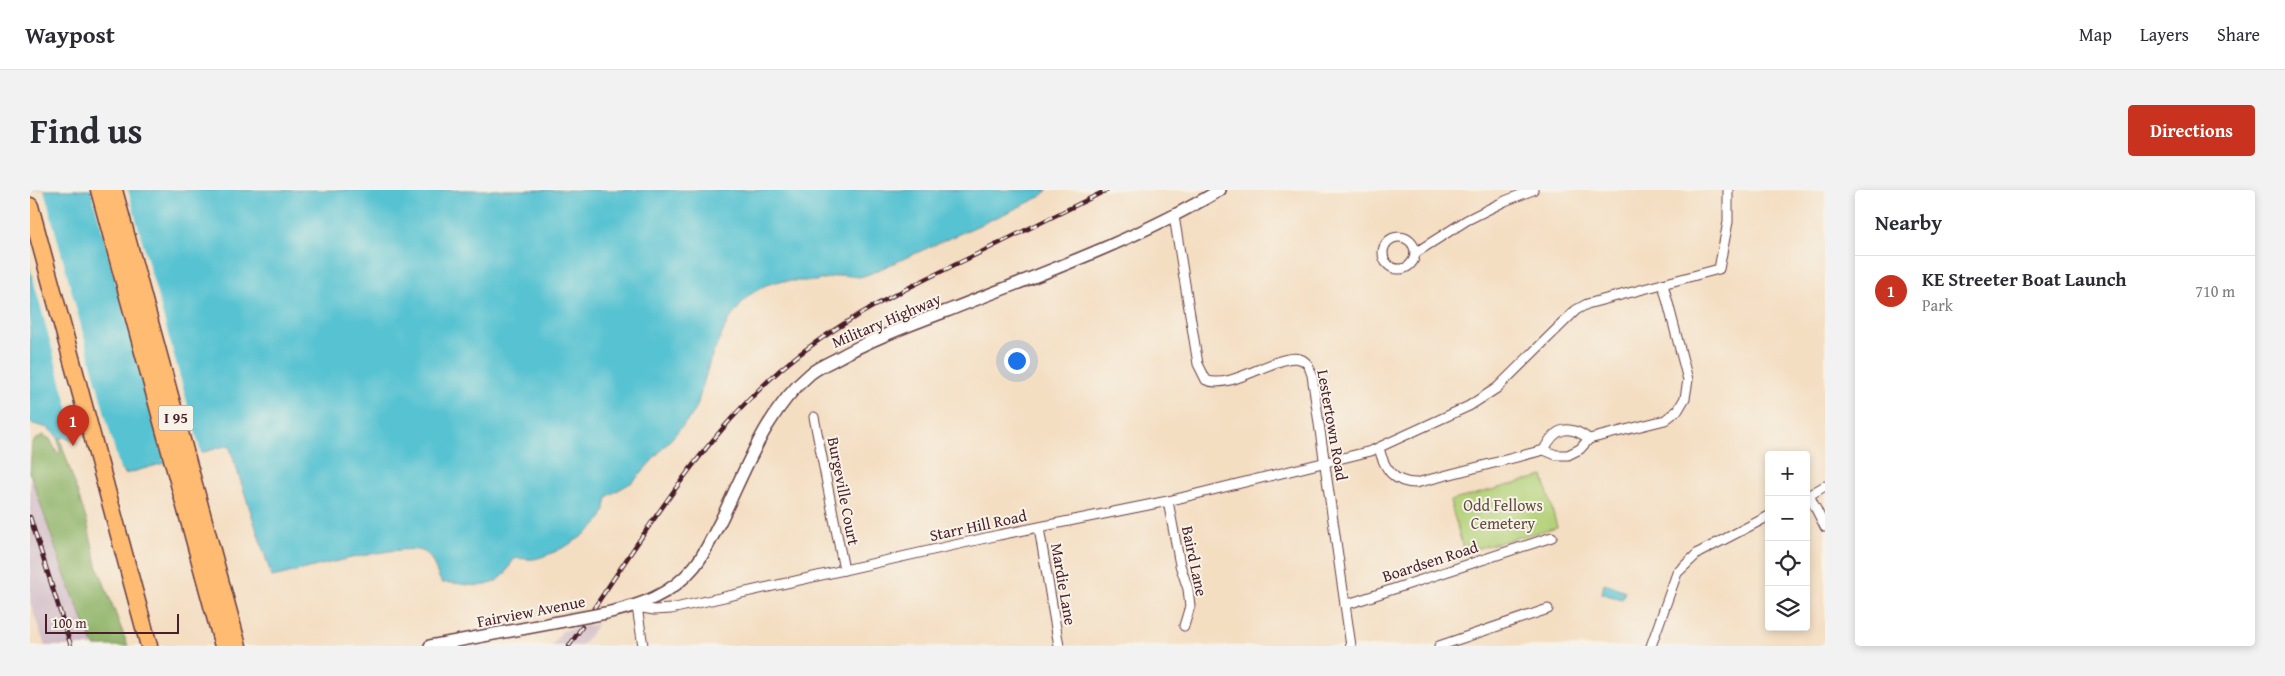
<!DOCTYPE html>
<html lang="en">
<head>
<meta charset="utf-8">
<style>
  body { margin:0; font-family:"Gentium Book Plus",serif; background:#f2f2f3; color:#2b2b33 }
  .controls { position:absolute; right:15px; bottom:15px; display:grid; overflow:hidden; border-radius:5px; box-shadow:0 2px 8px #0003 }
  .controls button { width:45px; height:45px; display:grid; place-items:center; padding:0; border:0; border-bottom:1px solid #e1e1e2; background:#fff; color:#2b2b33; font:25px sans-serif }
  .scale { position:absolute; left:15px; bottom:12px; width:134px; box-sizing:border-box; padding-left:5px; border:2px solid #4a1f2b; border-top:0; font-size:14px; line-height:18px; white-space:nowrap; color:#4a1f2b; -webkit-text-stroke:4px #f7f3e8; paint-order:stroke }
  .you { position:absolute; left:986px; top:170px; width:18px; height:18px; margin:-12px; border:4px solid #fff; border-radius:50%; background:#1a73e8; box-shadow:0 0 0 8px #1a73e833 }
  .badge { display:grid; place-items:center; width:32px; height:32px; border-radius:50%; background:#c8321e; color:#fff; font-size:16px; font-weight:700 }
  .pin { position:absolute; translate:-50% -41px; filter:drop-shadow(0 1px 2px #0008) }
  .pin::after { content:''; position:absolute; top:26px; width:18px; height:15px; background:inherit; clip-path:polygon(0 0,100% 0,50% 100%) }
  .list { margin:0; padding:0; list-style:none }
  h2 { display:flex; justify-content:space-between; align-items:center; height:65px; margin:0; padding:0 20px; font-size:21px }
  h2 small { font-size:16px; font-weight:400; color:#7c7c81 }
  .list li { display:grid; grid-template-columns:32px 1fr auto; gap:15px; align-items:center; box-sizing:border-box; height:70px; padding:0 20px; border-top:1px solid #e1e1e2 }
  .list b { display:block; font-size:19px; white-space:nowrap }
  .list p { margin:0; font-size:16px; white-space:nowrap; color:#7c7c81 }
  .list em { font-size:16px; font-style:normal; color:#7c7c81 }
  .icon { flex:none; width:28px; height:28px; fill:none; stroke:currentColor; stroke-width:2; stroke-linecap:round; stroke-linejoin:round }
  .map { position:relative; flex:none; width:1795px; height:456px; overflow:hidden; border-radius:5px }
  header { display:flex; align-items:center; gap:30px; box-sizing:border-box; height:70px; padding:0 25px; background:#fff; border-bottom:1px solid #e1e1e2 }
  header strong { font-size:24px }
  nav { display:flex; gap:28px; margin-inline-start:auto; font-size:18px }
  .intro { display:flex; align-items:center; justify-content:space-between; box-sizing:border-box; height:120px; padding:0 30px }
  h1 { margin:0; font-size:35px }
  .button { padding:12px 22px; border-radius:5px; background:#c8321e; color:#fff; font-size:18px; font-weight:700 }
  main { display:flex; gap:30px; padding:0 30px }
  aside { flex:1; background:#fff; border-radius:5px; box-shadow:0 2px 8px #0003 }
  .map>svg:first-child { display:block }
  .industrial { fill:#d2bdc8 }
  .green { fill:#b4d279; stroke:#7f7852 }
  .forest { fill:#8fb469; stroke:#6c6a4a }
  .water { fill:#57c2d2; stroke:#50707e }
  .pier { fill:#f4dec2 }
  .lines { fill:none; stroke-linecap:round; stroke-linejoin:round }
  .minor-casing { stroke:#643c42; stroke-width:11 }
  .tertiary-casing { stroke:#643c42; stroke-width:14 }
  .motorway-casing { stroke:#643c42; stroke-width:19 }
  .minor { stroke:#fff; stroke-width:9 }
  .tertiary { stroke:#fff; stroke-width:11 }
  .motorway { stroke:#ffbb71; stroke-width:16 }
  .rail-casing { stroke:#4a1f2b; stroke-width:4.5 }
  .rail { stroke:#f7f3e8; stroke-width:2.5; stroke-dasharray:8; stroke-linecap:butt }
  .tertiary-bridge-casing { stroke:#643c42; stroke-width:14; stroke-linecap:butt }
  .tertiary-bridge { stroke:#fff; stroke-width:11 }
  .labels { text-anchor:middle; stroke-width:4; stroke-linejoin:round; paint-order:stroke }
  .shield { fill:#f7f3e8; stroke:#7e5f64; stroke-width:1 }
  .shield-label { font-size:15px; font-weight:bold; fill:#4a1f2b }
  .street-label { font-size:16px; fill:#4a1f2b; stroke:#f7f3e8 }
  .park-label { font-size:16px; fill:#644c3e; stroke:#f7f3e8 }
</style>
</head>
<body>
<header>
<strong>Waypost</strong>
<nav><a>Map</a><a>Layers</a><a>Share</a></nav>
</header>
<div class="intro"><h1>Find us</h1><a class="button">Directions</a></div>
<main>
<div class="map">
<svg width="1795" height="456" viewBox="0 0 1795 456">
  <rect width="100%" height="100%" fill="#f7f3e8"/>
  <filter id="ink" filterUnits="userSpaceOnUse"><feTurbulence type="fractalNoise" baseFrequency=".02" numOctaves="2"/><feDisplacementMap in="SourceGraphic" scale="10" xChannelSelector="R" yChannelSelector="G"/><feConvolveMatrix kernelMatrix="1 2 1 2 8 2 1 2 1" color-interpolation-filters="sRGB"/></filter>
  <filter id="wash" filterUnits="userSpaceOnUse"><feTurbulence type="fractalNoise" baseFrequency=".0096" numOctaves="4" result="noise"/><feDisplacementMap in="SourceGraphic" scale="20" xChannelSelector="R" yChannelSelector="G"/><feGaussianBlur stdDeviation="1.12" result="paint"/><feColorMatrix in="noise" values="0 0 0 0 0 0 0 0 0 0 0 0 0 0 0 0 0 1.4 0 .05"/><feComposite in="paint" operator="in"/></filter>
  <g filter="url(#wash)">
    <rect width="100%" height="100%" fill="#f4dec2"/>
    <g class="industrial">
      <polygon points="0,283 35,386 64,456 15,456 0,412"/>
      <polygon points="568,434 552,456 522,456 532,441"/>
    </g>
    <polygon class="green" points="1513,286 1527,337 1434,362 1420,311"/>
    <polygon class="forest" points="13,245 20,249 28,265 30,262 28,248 30,249 57,332 67,375 98,456 64,456 35,386 0,283 2,252"/>
    <g class="water">
      <path d="M0 0H1018L1010 7 974 24 839 84 830 87 811 85 785 91H750L736 95 718 106 698 131 680 170 667 216 663 224 604 291 578 306C575 312 576 319 573 325 564 343 527 363 508 368 500 371 492 367 484 369 480 374 478 381 473 386 452 404 435 391 412 393 406 384 404 369 396 363 378 349 268 382 242 387L199 255 95 284 94 281C68 275 56 254 33 247L30 249 18 238 0 233Z"/>
      <polygon points="1574,393 1595,401 1592,409 1572,404"/>
    </g>
    <g class="pier">
      <polygon points="0,0 14,0 91,283 68,273 49,258 0,77"/>
      <polygon points="61,0 98,0 172,266 136,275"/>
    </g>
  </g>
  <g filter="url(#ink)">
    <g class="lines">
      <g class="minor-casing">
        <g id="minor">
          <path d="M1144 26 1168 174 1176 190C1203 202 1255 157 1274 171 1279 174 1280 180 1282 185L1321 456"/>
          <circle cx="1369" cy="63" r="16"/>
          <polyline points="1385,63 1437,30 1475,11 1503,0"/>
          <polyline points="784,227 814,380"/>
          <path d="M1349 258C1354 278 1363 293 1386 293L1514 260 1526 265H1538L1550 259 1559 249 1635 230 1648 220 1655 208 1658 190 1633 94"/>
          <path d="M1514 260C1525 237 1539 234 1559 249"/>
          <polyline points="1779,305 1795,337"/>
          <polyline points="1776,307 1795,296"/>
          <polyline points="1138,311 1150,375 1158,399 1160,416 1154,436"/>
          <polyline points="1009,338 1029,456"/>
          <polyline points="1315,415 1522,347"/>
          <polyline points="613,456 607,417 624,420 641,419 969,345 1138,311 1341,261 1439,216 1467,198 1546,120 1557,114 1689,79 1698,32 1698,0"/>
          <polyline points="1409,456 1518,419"/>
          <polyline points="1621,456 1647,383 1668,363 1739,326"/>
        </g>
      </g>
      <g class="tertiary-casing">
        <g id="tertiary">
          <path d="M576 423C609 416 641 405 664 377 675 364 683 345 691 330 716 279 736 221 780 184 787 178 796 174 804 170 841 149 882 134 922 119 1013 83 1106 50 1190 0"/>
          <polyline points="400,456 539,430"/>
        </g>
      </g>
      <g class="motorway-casing">
        <g id="motorway">
          <polyline points="69,0 193,456"/>
          <polyline points="84,0 208,456"/>
          <polyline points="0,16 119,456"/>
        </g>
      </g>
      <use href="#minor" class="minor"/>
      <use href="#tertiary" class="tertiary"/>
      <use href="#motorway" class="motorway"/>
      <g class="rail-casing">
        <g id="rail">
          <polyline points="0,327 41,456"/>
          <path d="M564 418C620 335 674 247 750 180 805 133 870 101 935 70 982 47 1030 23 1077 0"/>
          <polyline points="539,456 552,437"/>
        </g>
      </g>
      <use href="#rail" class="rail"/>
      <g class="tertiary-bridge-casing">
        <polyline id="tertiary-bridge" points="539,430 576,423"/>
      </g>
      <use href="#tertiary-bridge" class="tertiary-bridge"/>
    </g>
  </g>
  <g class="labels">
    <rect class="shield" x="128.5" y="215.5" width="35" height="25" rx="4"/>
    <g class="shield-label">
      <text x="146" y="233">I 95</text>
    </g>
    <g class="street-label">
      <text transform="translate(856 130) rotate(-23)" y="6">Military Highway</text>
      <text transform="translate(1303 235) rotate(80)" y="6">Lestertown Road</text>
      <text transform="translate(814 301) rotate(79)" y="6">Burgeville Court</text>
      <text transform="translate(948 335) rotate(-12)" y="6">Starr Hill Road</text>
      <text transform="translate(1165 371) rotate(78)" y="6">Baird Lane</text>
      <text transform="translate(1400 371) rotate(-18)" y="6">Boardsen Road</text>
      <text transform="translate(1034 394) rotate(80)" y="6">Mardie Lane</text>
      <text transform="translate(501 421) rotate(-11)" y="6">Fairview Avenue</text>
    </g>
    <g class="park-label">
      <text x="1473" y="321">Odd Fellows<tspan x="1473" dy="18">Cemetery</tspan></text>
    </g>
  </g>
</svg>
<div class="controls">
<button>+</button>
<button>−</button>
<button><svg class="icon" aria-label="locate" viewBox="0 0 24 24"><circle cx="12" cy="12" r="6"/><path d="M12 2v4M12 18v4M2 12h4M18 12h4"/></svg></button>
<button><svg class="icon" aria-label="layers" viewBox="0 0 24 24"><path d="M12 4l9 5-9 5-9-5zM3 14l9 5 9-5"/></svg></button>
</div>
<div class="scale">100 m</div>
<div class="you"></div>
<div class="pin badge" style="left:43px;top:256px">1</div>
</div>
<aside>
<h2>Nearby<small></small></h2>
<ul class="list">
<li><span class="badge">1</span><div><b>KE Streeter Boat Launch</b><p>Park</p></div><em>710 m</em></li>
</ul>
</aside>
</main>
</body>
</html>
